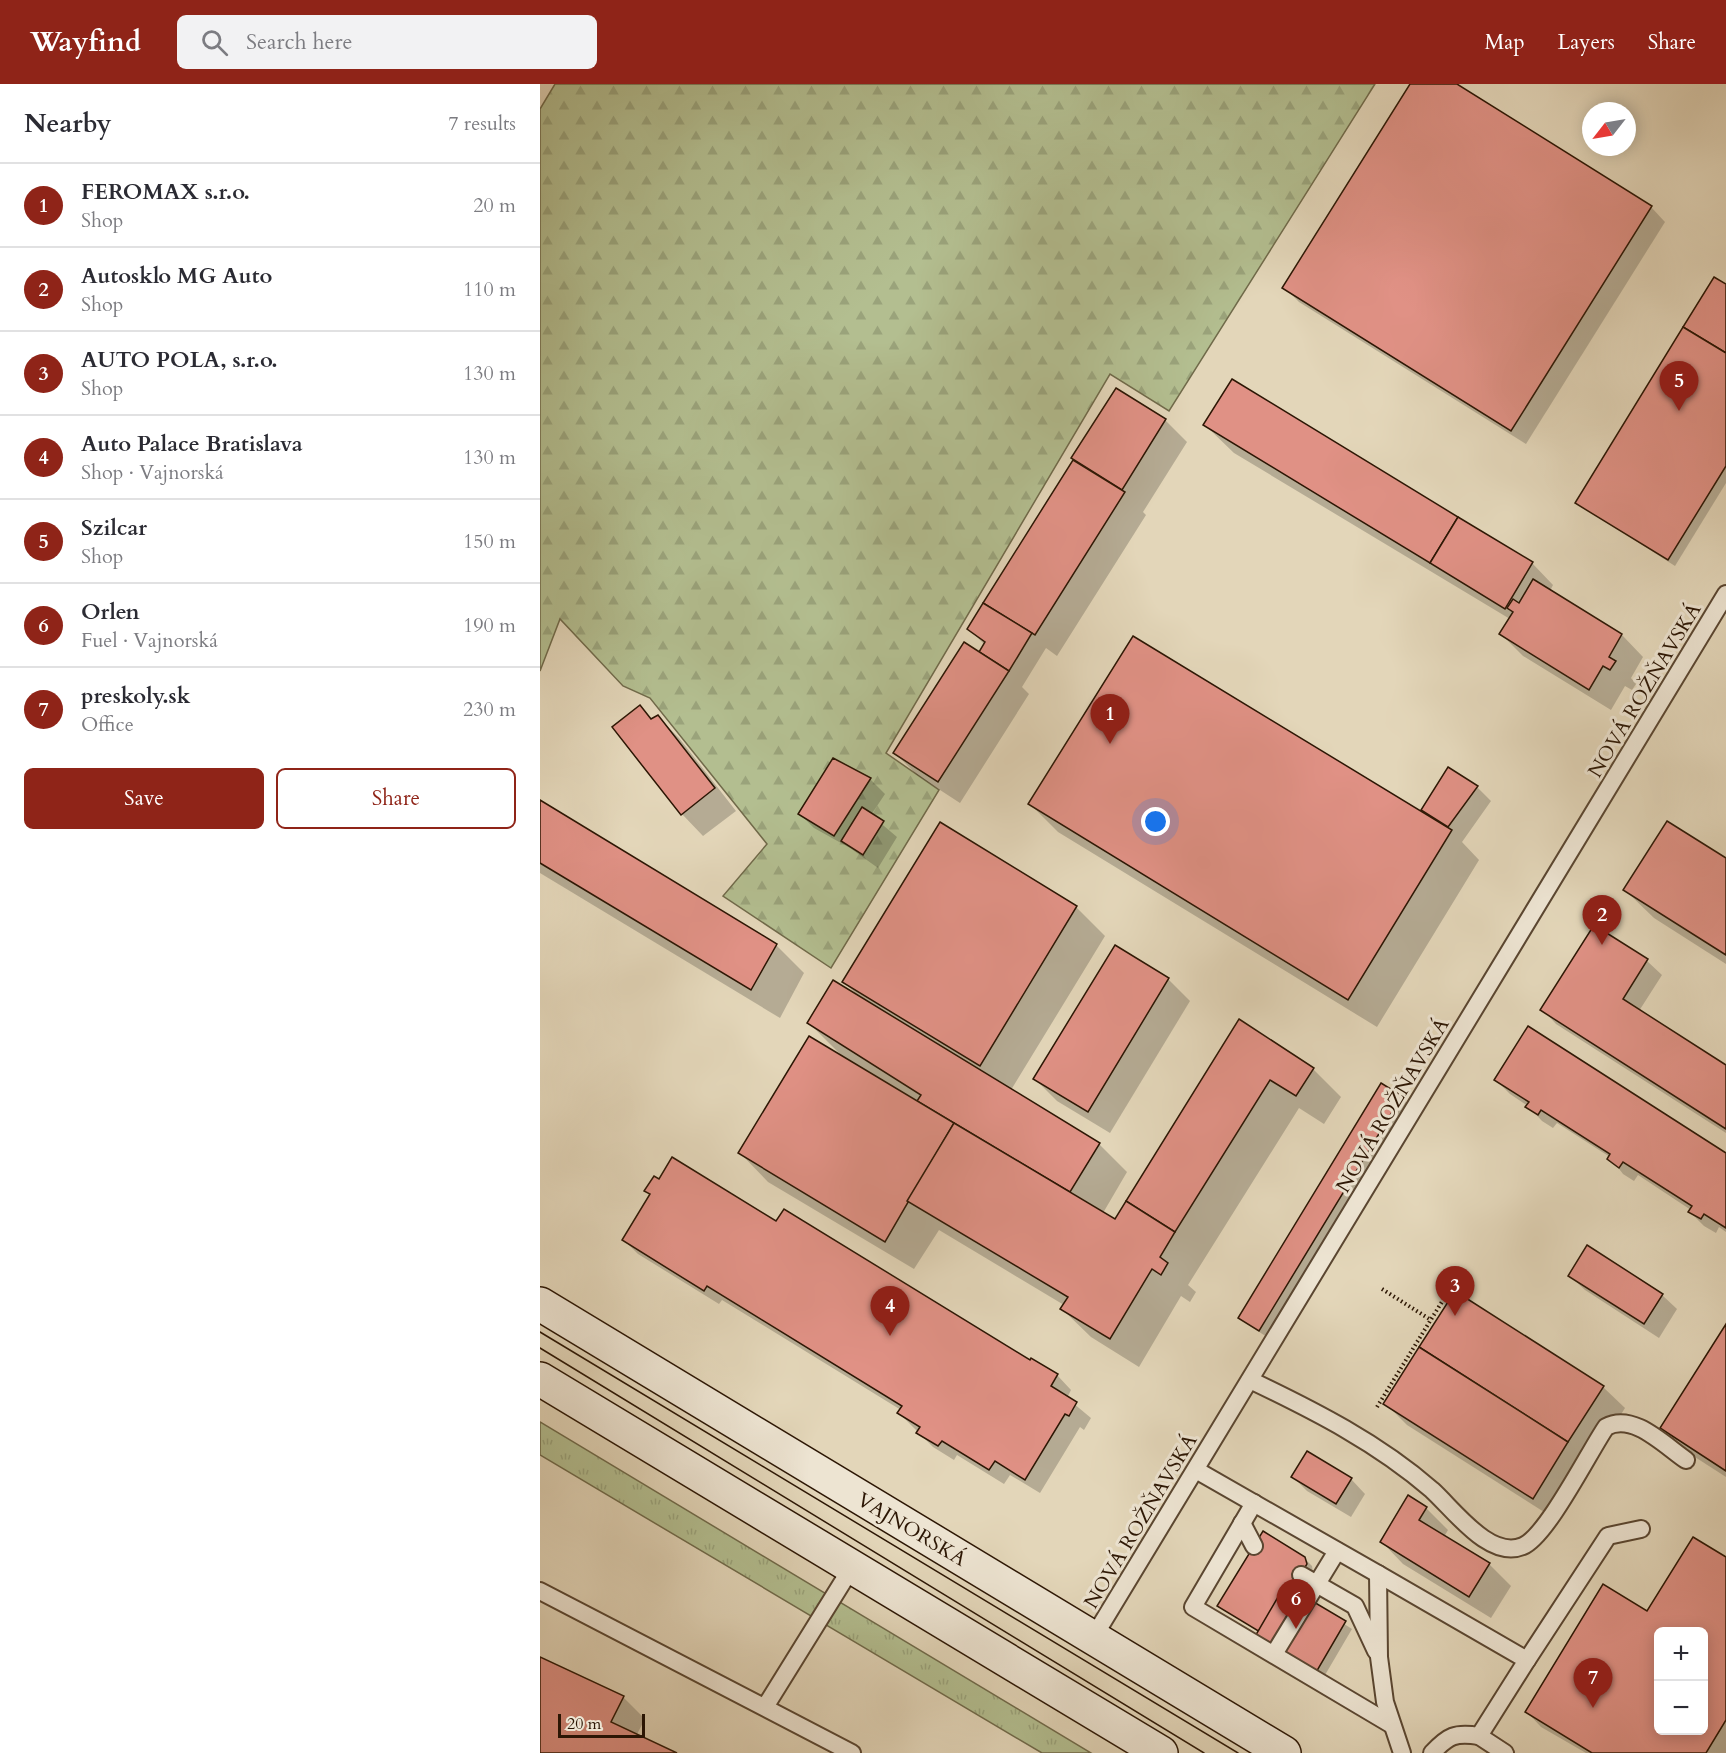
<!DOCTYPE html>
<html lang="en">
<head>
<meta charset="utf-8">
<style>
  body { margin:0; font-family:Cardo,serif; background:#f2f2f3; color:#2b2b33 }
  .controls { position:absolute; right:18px; bottom:18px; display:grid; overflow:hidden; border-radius:9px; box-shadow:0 3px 15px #0003 }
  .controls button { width:54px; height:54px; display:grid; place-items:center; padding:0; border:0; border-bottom:2px solid #e1e1e2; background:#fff; color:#2b2b33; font:30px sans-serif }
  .compass { position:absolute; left:1042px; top:18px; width:54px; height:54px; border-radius:50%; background:#fff; box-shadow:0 3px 15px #0003; rotate:239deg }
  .scale { position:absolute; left:18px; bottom:15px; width:87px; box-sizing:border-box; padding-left:6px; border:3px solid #2c1604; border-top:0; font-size:16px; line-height:21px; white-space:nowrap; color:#2c1604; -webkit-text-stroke:4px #ede4d2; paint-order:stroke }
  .you { position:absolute; left:616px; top:738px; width:21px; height:21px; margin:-15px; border:4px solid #fff; border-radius:50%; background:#1a73e8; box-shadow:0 0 0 9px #1a73e833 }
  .badge { display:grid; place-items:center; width:39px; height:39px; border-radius:50%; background:#8f2418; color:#fff; font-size:20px; font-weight:700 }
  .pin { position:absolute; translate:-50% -50px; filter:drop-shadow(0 2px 3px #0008) }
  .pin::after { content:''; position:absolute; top:32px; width:21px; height:18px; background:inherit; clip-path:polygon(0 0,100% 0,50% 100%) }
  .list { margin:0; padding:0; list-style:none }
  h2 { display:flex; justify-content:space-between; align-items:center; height:78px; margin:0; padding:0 24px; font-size:26px }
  h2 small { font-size:20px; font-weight:400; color:#7c7c81 }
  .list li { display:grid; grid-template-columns:39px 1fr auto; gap:18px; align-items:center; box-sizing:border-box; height:84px; padding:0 24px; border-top:2px solid #e1e1e2 }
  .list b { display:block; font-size:22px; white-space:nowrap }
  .list p { margin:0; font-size:20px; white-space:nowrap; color:#7c7c81 }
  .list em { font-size:20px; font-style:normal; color:#7c7c81 }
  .actions { display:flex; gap:12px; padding:18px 24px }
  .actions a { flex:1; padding:14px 0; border:2px solid #8f2418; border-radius:9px; text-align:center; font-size:21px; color:#8f2418 }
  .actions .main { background:#8f2418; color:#fff }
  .icon { flex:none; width:33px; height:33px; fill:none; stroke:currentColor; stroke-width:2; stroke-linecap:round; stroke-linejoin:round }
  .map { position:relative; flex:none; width:1186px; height:1669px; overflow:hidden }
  header { display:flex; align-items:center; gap:36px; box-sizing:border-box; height:84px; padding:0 30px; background:#8f2418; color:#fff }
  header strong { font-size:28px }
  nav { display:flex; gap:33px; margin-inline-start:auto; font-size:21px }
  .search { width:420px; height:54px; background:#f2f2f3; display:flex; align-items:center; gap:15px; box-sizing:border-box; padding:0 21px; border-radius:9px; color:#7c7c81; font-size:22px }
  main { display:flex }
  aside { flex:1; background:#fff }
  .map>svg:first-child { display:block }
  .grass { fill:url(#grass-tufts); stroke:#706a4a; stroke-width:1.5 }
  .forest { fill:url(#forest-firs); stroke:#706a4a; stroke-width:1.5 }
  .shadow { fill:#0003; fill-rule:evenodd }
  .building { fill:#e09185; stroke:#2c1604; stroke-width:1.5; fill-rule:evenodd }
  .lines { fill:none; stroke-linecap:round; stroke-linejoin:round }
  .service-casing { stroke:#5a4631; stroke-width:20 }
  .secondary-casing { stroke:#2c1604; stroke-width:36 }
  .path { stroke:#2c1604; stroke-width:4; stroke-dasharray:1.5 3; stroke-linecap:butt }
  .service { stroke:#ede4d2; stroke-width:16 }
  .secondary { stroke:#ede4d2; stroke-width:33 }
  .tram { stroke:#2c1604; stroke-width:1.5 }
  .labels { text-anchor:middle; stroke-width:6; stroke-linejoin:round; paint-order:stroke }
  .street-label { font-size:20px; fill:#2c1604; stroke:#ede4d2 }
</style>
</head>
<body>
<header>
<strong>Wayfind</strong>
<div class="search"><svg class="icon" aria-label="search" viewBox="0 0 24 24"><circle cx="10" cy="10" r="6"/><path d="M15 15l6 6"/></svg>Search here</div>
<nav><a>Map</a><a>Layers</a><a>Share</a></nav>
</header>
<main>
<aside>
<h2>Nearby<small>7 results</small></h2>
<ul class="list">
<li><span class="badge">1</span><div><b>FEROMAX s.r.o.</b><p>Shop</p></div><em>20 m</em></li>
<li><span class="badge">2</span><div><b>Autosklo MG Auto</b><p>Shop</p></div><em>110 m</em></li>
<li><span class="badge">3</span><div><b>AUTO POLA, s.r.o.</b><p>Shop</p></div><em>130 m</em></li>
<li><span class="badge">4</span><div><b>Auto Palace Bratislava</b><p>Shop · Vajnorská</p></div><em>130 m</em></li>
<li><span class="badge">5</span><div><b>Szilcar</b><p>Shop</p></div><em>150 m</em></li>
<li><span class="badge">6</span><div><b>Orlen</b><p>Fuel · Vajnorská</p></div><em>190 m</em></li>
<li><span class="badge">7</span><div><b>preskoly.sk</b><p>Office</p></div><em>230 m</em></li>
</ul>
<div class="actions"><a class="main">Save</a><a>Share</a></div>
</aside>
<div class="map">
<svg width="1186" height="1669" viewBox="0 0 1186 1669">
  <defs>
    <pattern id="grass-tufts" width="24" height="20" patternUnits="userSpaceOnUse" patternTransform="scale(1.5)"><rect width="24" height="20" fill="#b3be90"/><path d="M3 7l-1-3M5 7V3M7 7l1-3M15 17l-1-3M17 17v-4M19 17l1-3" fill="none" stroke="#9aa37b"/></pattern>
    <pattern id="forest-firs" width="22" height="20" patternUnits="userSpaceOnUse" patternTransform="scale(1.5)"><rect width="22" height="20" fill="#b3be90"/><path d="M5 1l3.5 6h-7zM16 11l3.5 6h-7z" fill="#9aa37b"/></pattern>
  </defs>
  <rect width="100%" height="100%" fill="#e3d6b9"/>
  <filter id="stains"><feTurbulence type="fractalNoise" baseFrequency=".00333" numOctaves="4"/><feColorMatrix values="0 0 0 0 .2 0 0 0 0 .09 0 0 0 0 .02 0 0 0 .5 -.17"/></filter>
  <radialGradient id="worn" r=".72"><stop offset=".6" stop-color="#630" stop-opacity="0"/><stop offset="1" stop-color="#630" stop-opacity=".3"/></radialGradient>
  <polygon class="grass" points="0,1338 551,1669 502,1669 0,1371"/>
  <polygon class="forest" points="15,0 835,0 629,327 570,290 346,669 399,706 291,884 183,812 227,760 110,614 83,602 20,535 0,587 0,25"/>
  <g class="shadow">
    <polygon points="872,0 914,0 1111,123 1125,138 986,360 759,218 744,203"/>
    <polygon points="1175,195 1186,202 1186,399 1135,482 1037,419"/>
    <polygon points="576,306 625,336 647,358 603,428 606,431 517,572 506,564 482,603 489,610 420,719 377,691 355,669 445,561 429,545"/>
    <polygon points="665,341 992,479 1013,501 1010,507 1082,551 1103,573 1091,594 1096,600 1092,606 1085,602 1071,626 983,572 961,550 970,535 694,369"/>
    <polygon points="100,623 113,636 118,633 139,654 196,727 163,752 142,730"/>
    <polygon points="330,695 345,710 331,731 357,753 338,784 310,764 274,744 260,730"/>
    <polygon points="937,703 951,717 922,758 939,776 837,943 518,748 490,720 891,734 883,726"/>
    <polygon points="0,718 236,861 264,889 240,934 0,789"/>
    <polygon points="1128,739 1186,776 1186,880 1114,834 1085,806"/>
    <polygon points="401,740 536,823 565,852 471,1006 559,1060 587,1088 563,1129 576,1137 699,937 773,985 801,1013 784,1040 759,1024 648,1201 656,1208 650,1218 641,1212 599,1283 551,1253 522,1225 524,1221 399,1146 374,1185 228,1098 200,1069 301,971 269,939 318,912 304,898"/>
    <polygon points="1054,843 1107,877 1122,891 1099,927 1186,983 1186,1049 1016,940 1002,925"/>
    <polygon points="628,895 650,917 570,1049 517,1017 495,995"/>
    <polygon points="989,944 1186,1071 1186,1148 1179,1143 1176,1149 1164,1142 1150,1128 1151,1126 1098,1091 1094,1097 1083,1090 1070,1073 1017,1039 1013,1044 1002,1037 988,1022 970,1010 956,996"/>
    <polygon points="861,1013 868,1020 727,1253 707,1240 700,1233"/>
    <polygon points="106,1107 237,1139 517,1291 531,1306 527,1314 551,1334 544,1346 540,1343 500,1409 470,1391 464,1400 417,1371 414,1376 393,1363 359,1329 361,1326 182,1216 179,1220 98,1170 84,1156 111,1112"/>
    <polygon points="1030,1192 1122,1211 1137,1225 1119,1254 1045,1206"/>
    <polygon points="1186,1243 1186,1393 1144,1366 1122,1344"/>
    <polygon points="1063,1303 1085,1324 1015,1435 867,1341 845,1319"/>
    <polygon points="753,1393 811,1395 825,1410 811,1433 767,1407"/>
    <polygon points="886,1424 908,1446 904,1453 949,1480 971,1502 951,1534 863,1480 842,1458"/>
    <path d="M1153 1455 1186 1475V1669H1046L1001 1643 987 1628 1108 1529ZM1118 1548H1164V1646H1118Z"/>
    <polygon points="764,1474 772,1482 773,1488 759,1511 812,1545 778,1603 719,1548 679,1522"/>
    <polygon points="0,1575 83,1613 105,1635 96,1652 133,1669 0,1669"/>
  </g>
  <g class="building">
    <polygon points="870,0 917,0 1112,122 971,347 742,204"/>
    <polygon points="1174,193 1186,200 1186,269 1143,243"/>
    <polygon points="1143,243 1186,269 1186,382 1128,476 1035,419"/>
    <polygon points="692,295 918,433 890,479 663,341"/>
    <polygon points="576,304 626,335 582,406 531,374"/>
    <polygon points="533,376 585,408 495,551 443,519"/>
    <polygon points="918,433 993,478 965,525 890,479"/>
    <polygon points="993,495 1082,550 1069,573 1076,577 1070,586 1063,582 1049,606 959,550 973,528 967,524 973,515 979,519"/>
    <polygon points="443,519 492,549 469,587 439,568 445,558 427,545"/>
    <polygon points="593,552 912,746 808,916 488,720"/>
    <polygon points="424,558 469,587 398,698 353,669"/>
    <polygon points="100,621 111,635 118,631 175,704 141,731 72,643"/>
    <polygon points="293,674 331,694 294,752 258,730"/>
    <polygon points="908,683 938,702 908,743 881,726"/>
    <polygon points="0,716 237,860 211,906 0,779"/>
    <polygon points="322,723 344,737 323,771 301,757"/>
    <polygon points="1127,737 1186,774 1186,871 1083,806"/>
    <polygon points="400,738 537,822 440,982 302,898"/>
    <polygon points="1054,841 1108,875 1083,915 1186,981 1186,1045 1000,926"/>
    <polygon points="575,861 629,894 548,1028 493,995"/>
    <polygon points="293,896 560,1059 530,1108 377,1017 381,1011 267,939"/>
    <polygon points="699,935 774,984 756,1012 730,996 635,1148 586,1117"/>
    <polygon points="988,942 1186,1069 1186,1144 1164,1130 1161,1135 1148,1128 1152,1122 1083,1078 1079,1084 1067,1075 1070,1070 1001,1026 998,1031 985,1023 989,1018 954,996"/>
    <polygon points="269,952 414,1039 345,1158 198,1069"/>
    <polygon points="841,999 862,1012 719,1247 698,1234"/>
    <polygon points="414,1039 575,1135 586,1117 635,1148 620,1173 628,1179 621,1191 612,1185 570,1255 520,1225 528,1213 367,1117"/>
    <polygon points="132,1073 236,1137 244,1125 490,1276 491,1274 518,1290 511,1302 537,1318 529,1332 525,1330 485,1396 455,1377 449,1386 402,1357 398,1362 376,1349 380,1343 357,1329 362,1322 167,1202 164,1207 82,1156 110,1110 104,1107 114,1092 119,1095"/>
    <polygon points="1047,1161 1123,1210 1104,1240 1028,1192"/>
    <polygon points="915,1207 1064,1302 1028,1358 879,1263"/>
    <polygon points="1186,1240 1186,1387 1120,1344"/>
    <polygon points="879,1263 1028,1358 993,1415 843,1320"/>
    <polygon points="767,1367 812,1394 796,1420 751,1393"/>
    <polygon points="868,1411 887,1423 879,1436 950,1479 929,1513 840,1458"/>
    <polygon points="723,1447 765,1473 767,1480 727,1547 720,1548 677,1522"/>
    <path d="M1153 1453 1186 1473V1636L1166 1669H1052L985 1628 1063 1500 1107 1527ZM1118 1548H1164V1646H1118Z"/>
    <polygon points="745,1501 806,1537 771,1597 710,1561"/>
    <polygon points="0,1573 84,1612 71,1638 137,1669 0,1669"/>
  </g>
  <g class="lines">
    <g class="service-casing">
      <g id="service">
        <path d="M710 1296C775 1327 838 1359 892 1406 915 1427 950 1476 983 1462 1007 1452 1049 1368 1066 1343 1093 1328 1124 1361 1146 1376"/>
        <polyline points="656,1386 838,1490 839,1573 845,1618 862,1669"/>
        <polyline points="714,1419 653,1523 852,1641"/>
        <polyline points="702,1439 714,1462"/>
        <path d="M838 1490 987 1576 939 1652C915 1648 908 1652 892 1669"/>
        <polyline points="761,1491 815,1522 836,1567"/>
        <polyline points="0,1507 312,1669"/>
        <polyline points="553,1554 1186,510"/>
        <polyline points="734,1570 797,1467"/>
        <polyline points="987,1576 1068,1452 1101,1445"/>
        <polyline points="225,1623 312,1483"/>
        <polyline points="939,1652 965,1669"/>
      </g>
    </g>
    <g class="secondary-casing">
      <g id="secondary">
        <polyline points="0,1220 744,1669"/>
        <polyline points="0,1295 621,1669"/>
      </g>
    </g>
    <g class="path">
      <polyline points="842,1205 891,1236"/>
      <polyline points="837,1323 908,1208"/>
    </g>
    <use href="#service" class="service"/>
    <use href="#secondary" class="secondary"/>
    <g class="tram">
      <polyline points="0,1248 698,1669"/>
      <polyline points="0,1264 664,1669"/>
    </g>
  </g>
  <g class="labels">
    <g class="street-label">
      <text transform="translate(1104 606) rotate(-59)" y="7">NOVÁ ROŽŇAVSKÁ</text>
      <text transform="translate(852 1021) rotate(-59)" y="7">NOVÁ ROŽŇAVSKÁ</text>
      <text transform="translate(600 1437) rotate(-59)" y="7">NOVÁ ROŽŇAVSKÁ</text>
      <text transform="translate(372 1445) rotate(31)" y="7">VAJNORSKÁ</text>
    </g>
  </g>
  <rect width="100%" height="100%" filter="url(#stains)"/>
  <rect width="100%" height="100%" fill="url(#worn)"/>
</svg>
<div class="controls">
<button>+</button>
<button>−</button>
</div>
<svg class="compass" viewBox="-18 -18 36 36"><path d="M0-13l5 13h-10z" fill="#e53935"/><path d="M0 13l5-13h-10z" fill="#7c7c81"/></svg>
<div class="scale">20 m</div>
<div class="you"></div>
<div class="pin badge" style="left:570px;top:660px">1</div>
<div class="pin badge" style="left:1062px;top:861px">2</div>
<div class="pin badge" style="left:915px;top:1232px">3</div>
<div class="pin badge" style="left:350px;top:1252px">4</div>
<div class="pin badge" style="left:1139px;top:327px">5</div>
<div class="pin badge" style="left:756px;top:1545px">6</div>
<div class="pin badge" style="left:1053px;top:1624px">7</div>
</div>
</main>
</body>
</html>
